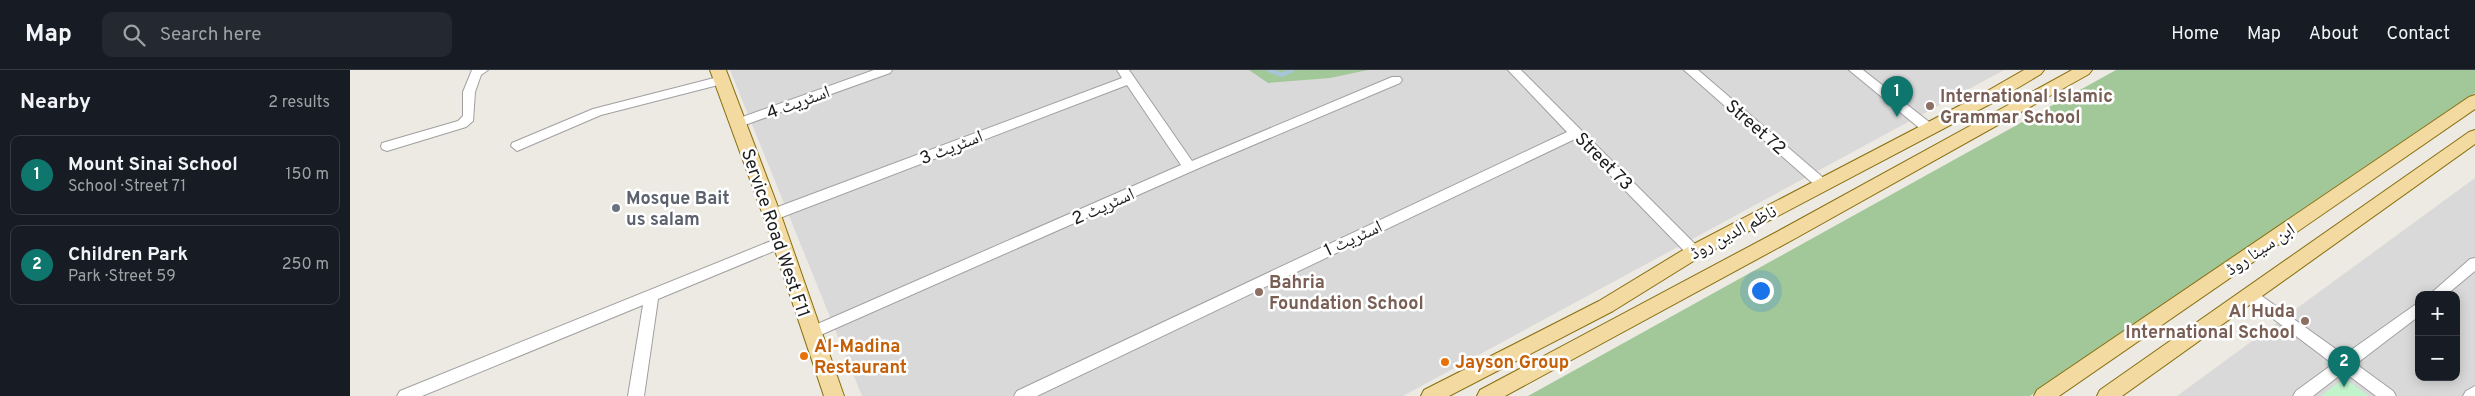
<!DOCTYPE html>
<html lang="en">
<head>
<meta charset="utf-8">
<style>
  body { margin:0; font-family:Overpass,"Noto Naskh Arabic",sans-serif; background:#242831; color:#f1f3f6 }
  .controls { position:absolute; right:15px; bottom:15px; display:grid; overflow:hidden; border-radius:10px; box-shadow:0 2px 12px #0003 }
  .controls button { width:45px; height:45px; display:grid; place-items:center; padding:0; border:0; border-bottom:1px solid #363941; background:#171b24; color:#f1f3f6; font:25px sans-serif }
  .you { position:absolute; left:1410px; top:220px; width:18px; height:18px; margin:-12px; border:4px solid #fff; border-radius:50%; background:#1a73e8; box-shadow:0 0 0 8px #1a73e833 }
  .badge { display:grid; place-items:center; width:32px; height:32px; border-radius:50%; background:#0f766e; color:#fff; font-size:16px; font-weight:700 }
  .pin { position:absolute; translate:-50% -41px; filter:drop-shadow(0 1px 2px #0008) }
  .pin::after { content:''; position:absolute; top:26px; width:18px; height:15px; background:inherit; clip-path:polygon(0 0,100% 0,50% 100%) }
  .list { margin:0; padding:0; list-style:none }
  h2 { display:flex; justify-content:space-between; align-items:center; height:65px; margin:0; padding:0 20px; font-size:21px }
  h2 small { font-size:16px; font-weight:400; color:#9ea1a6 }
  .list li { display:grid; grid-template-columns:32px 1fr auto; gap:15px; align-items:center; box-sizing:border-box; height:80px; margin:0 10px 10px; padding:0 10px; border:1px solid #363941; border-radius:10px }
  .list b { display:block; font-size:19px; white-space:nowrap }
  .list p { margin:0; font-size:16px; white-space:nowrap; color:#9ea1a6 }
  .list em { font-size:16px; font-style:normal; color:#9ea1a6 }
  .icon { flex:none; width:28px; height:28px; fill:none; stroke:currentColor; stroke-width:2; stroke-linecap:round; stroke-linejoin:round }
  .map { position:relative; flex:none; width:2125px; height:326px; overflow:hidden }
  header { display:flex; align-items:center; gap:30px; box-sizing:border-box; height:70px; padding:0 25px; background:#171b24; border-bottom:1px solid #363941 }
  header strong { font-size:24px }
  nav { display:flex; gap:28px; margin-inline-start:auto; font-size:18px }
  .search { width:350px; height:45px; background:#242831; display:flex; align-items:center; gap:12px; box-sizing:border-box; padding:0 18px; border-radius:10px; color:#9ea1a6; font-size:19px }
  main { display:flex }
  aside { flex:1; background:#171b24 }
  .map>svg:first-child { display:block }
  .residential { fill:#dad9d9; fill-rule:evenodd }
  .forest { fill:#a2c89a }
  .park { fill:#c2f4cc }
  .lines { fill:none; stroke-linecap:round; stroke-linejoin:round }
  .stream { stroke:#a6c5d7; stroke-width:4.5 }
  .minor-casing { stroke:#a0a0a0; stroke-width:2 }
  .major-casing { stroke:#876e0d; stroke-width:2 }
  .minor { fill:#fff; fill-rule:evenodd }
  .major { fill:#f3daa1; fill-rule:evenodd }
  .education-dot { fill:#8d6e63; stroke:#fff; stroke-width:2 }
  .worship-dot { fill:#6b7280; stroke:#fff; stroke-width:2 }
  .food-dot { fill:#e8710a; stroke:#fff; stroke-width:2 }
  .labels { text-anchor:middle; stroke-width:5; stroke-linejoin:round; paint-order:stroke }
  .education-label { font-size:18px; font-weight:bold; fill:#785e54; stroke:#fff; text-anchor:start }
  .street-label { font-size:18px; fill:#1c1c1c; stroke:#fff }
  .worship-label { font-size:18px; font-weight:bold; fill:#5b616d; stroke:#fff; text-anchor:start }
  .food-label { font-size:18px; font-weight:bold; fill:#c56008; stroke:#fff; text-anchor:start }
</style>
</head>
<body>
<header>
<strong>Map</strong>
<div class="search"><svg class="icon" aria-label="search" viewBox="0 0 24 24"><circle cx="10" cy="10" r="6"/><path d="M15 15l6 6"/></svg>Search here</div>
<nav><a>Home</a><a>Map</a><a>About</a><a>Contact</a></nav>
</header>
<main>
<aside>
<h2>Nearby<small>2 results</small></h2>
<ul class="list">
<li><span class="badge">1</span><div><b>Mount Sinai School</b><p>School · Street 71</p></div><em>150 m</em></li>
<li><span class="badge">2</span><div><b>Children Park</b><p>Park · Street 59</p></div><em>250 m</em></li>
</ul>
</aside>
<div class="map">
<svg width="2125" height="326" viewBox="0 0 2125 326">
  <rect width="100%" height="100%" fill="#eceae2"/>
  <g class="residential">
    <polygon points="380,0 1654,0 1053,326 512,326"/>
    <path d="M2125 108V326H1827ZM2069 225H2106V307H2069Z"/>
  </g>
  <g class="forest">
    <polygon points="899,0 1018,0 980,8 918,13"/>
    <polygon points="1766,0 2125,0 2125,23 1680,326 1178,326"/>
  </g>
  <polygon class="park" points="1994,308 2019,326 1971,326"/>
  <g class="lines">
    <polyline class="stream" points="919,0 932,5 942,0"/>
    <g class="minor-casing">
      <g id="minor">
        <polygon points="122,0 138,0 131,5 125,22 123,51 116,57 37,81 32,79 31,76 32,73 108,51 113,46 113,22"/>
        <polygon points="524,0 542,0 540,3 392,56 384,56 382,53 384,50"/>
        <polygon points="767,0 779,0 842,91 1042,7 1050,7 1052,10 1050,13 856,95 466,267 461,269 456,267 454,263 456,259 831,95 777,15 427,149 417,149 415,145 417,141 772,8"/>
        <polygon points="1158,0 1171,0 1349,178 1351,182 1349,186 1339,186 1225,69 687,326 664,326 667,321 1217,62"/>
        <polygon points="1334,0 1348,0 1477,111 1479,114 1477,117 1467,117"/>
        <polygon points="1499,0 1513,0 1583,55 1584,58 1583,61 1573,61"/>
        <polygon points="372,6 378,10 376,13 251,45 167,81 161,76 162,73 243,39"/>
        <polygon points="431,167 436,168 438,172 436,176 308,229 294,326 278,326 293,235 72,326 47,326 50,321"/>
        <polygon points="2125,188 2125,201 2096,225 2079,225 2120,189"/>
        <polygon points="1902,219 1994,285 2069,232 2069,246 2006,294 2043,321 2046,326 2026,326 1994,302 1963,326 1943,326 1946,321 1983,294 1897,229 1895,225 1897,221"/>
        <polygon points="2125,316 2125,326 2113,326 2116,321"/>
      </g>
    </g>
    <g class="major-casing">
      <g id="major">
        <polygon points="360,0 376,0 431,145 494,326 474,326 413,145"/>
        <polygon points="1674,0 1694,0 1691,4 1644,32 1350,187 1263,241 1099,326 1071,326 1074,320 1249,231 1338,177 1632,24"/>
        <polygon points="1722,0 1742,0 1739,4 1446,168 1155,326 1127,326 1130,320 1434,158"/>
        <polygon points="2125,25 2125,39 1709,326 1684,326 1687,320 2119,27"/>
        <polygon points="2125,60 2125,74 1772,326 1747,326 1750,320 2119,62"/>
      </g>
    </g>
    <use href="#minor" class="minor"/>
    <use href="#major" class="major"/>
  </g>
  <g class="education-dot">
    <circle cx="1580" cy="36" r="5"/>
    <circle cx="909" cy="222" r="5"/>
    <circle cx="1955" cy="251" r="5"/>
  </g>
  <circle class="worship-dot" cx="266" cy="138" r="5"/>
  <g class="food-dot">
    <circle cx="454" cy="286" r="5"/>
    <circle cx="1095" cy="292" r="5"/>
  </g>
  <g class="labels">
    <g class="education-label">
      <text x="1590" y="32">International Islamic<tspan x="1590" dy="21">Grammar School</tspan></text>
      <text x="919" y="218">Bahria<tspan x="919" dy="21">Foundation School</tspan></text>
      <text x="1945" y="247" text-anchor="end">Al Huda<tspan x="1945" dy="21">International School</tspan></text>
    </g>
    <g class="street-label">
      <text transform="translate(448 32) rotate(-20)" y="6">اسٹریٹ 4</text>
      <text transform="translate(1406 57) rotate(41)" y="6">Street 72</text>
      <text transform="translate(601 77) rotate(-21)" y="6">اسٹریٹ 3</text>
      <text transform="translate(1254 91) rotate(45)" y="6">Street 73</text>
      <text transform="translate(753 136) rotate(-24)" y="6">اسٹریٹ 2</text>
      <text transform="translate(1383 162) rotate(-28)" y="6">ناظم الدین روڈ</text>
      <text transform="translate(426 163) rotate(71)" y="6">Service Road West F11</text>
      <text transform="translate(1003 168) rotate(-25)" y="6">اسٹریٹ 1</text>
      <text transform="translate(1910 179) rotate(-34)" y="6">ابن سینا روڈ</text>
    </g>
    <g class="worship-label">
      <text x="276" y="134">Mosque Bait<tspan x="276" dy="21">us salam</tspan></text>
    </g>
    <g class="food-label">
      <text x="464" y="282">Al-Madina<tspan x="464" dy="21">Restaurant</tspan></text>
      <text x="1105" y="298">Jayson Group</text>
    </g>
  </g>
</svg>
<div class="controls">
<button>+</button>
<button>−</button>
</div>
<div class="you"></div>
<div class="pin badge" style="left:1547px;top:47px">1</div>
<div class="pin badge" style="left:1994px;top:317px">2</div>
</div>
</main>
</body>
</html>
